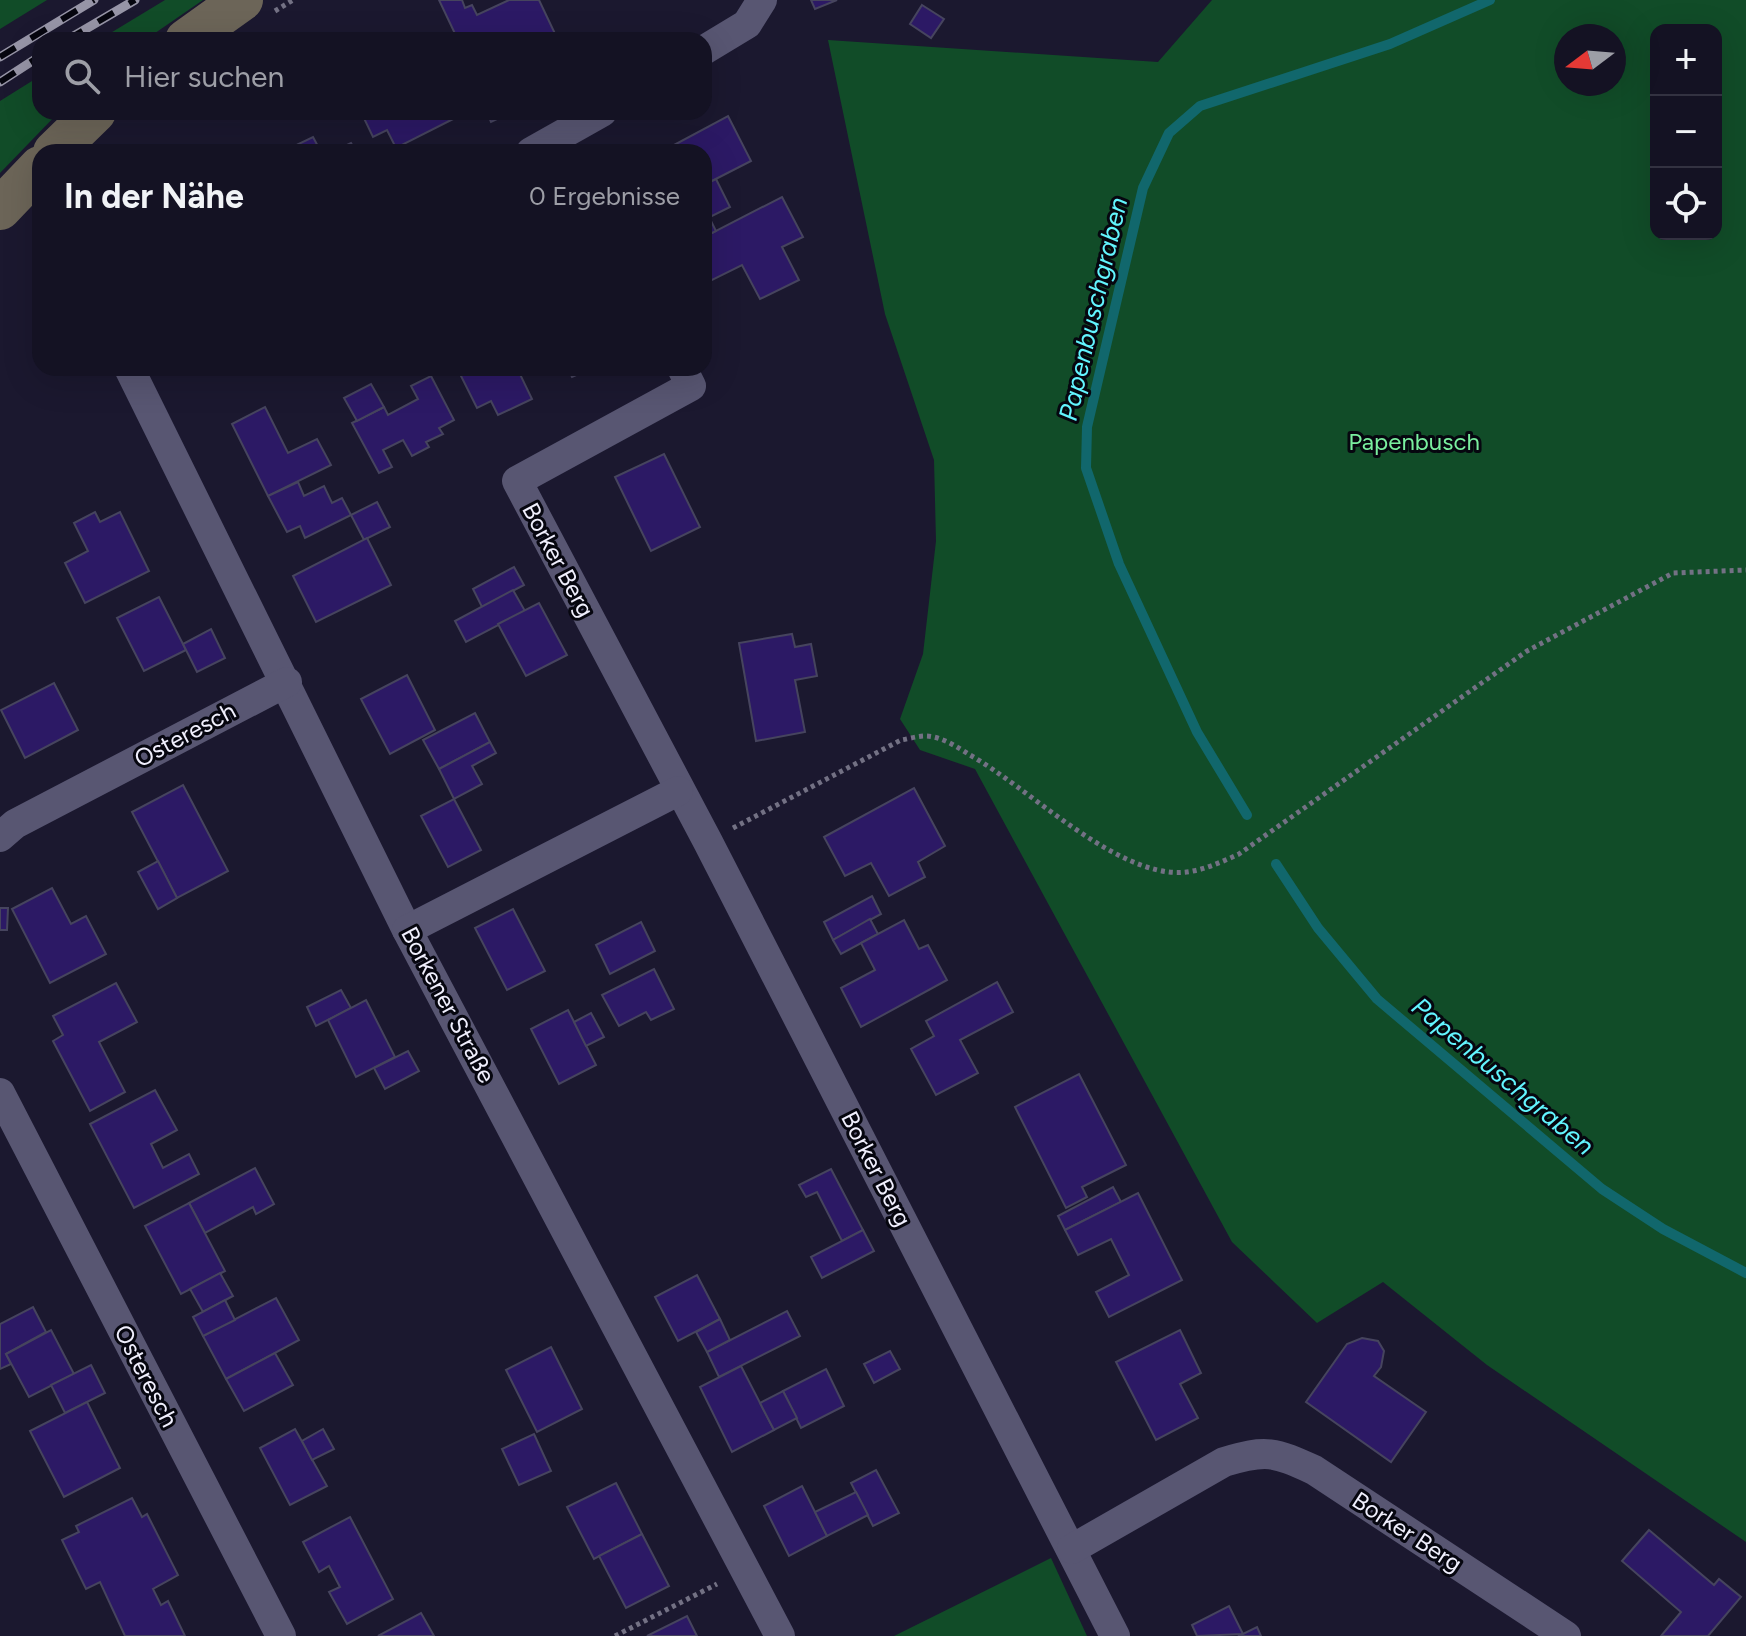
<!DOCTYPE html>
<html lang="de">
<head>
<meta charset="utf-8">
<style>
  body { margin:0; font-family:Figtree,sans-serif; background:#1d1b2b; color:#f1f3f6 }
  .controls { position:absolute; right:24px; top:24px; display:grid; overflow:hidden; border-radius:16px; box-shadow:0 8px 32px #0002 }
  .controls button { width:72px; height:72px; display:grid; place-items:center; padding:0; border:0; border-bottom:2px solid #333241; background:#141223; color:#f1f3f6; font:40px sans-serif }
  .compass { position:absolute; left:1554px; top:24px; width:72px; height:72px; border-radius:50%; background:#141223; box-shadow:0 8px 32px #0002; rotate:254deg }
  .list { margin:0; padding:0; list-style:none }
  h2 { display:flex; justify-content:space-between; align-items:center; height:104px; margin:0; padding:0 32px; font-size:34px }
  h2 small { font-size:26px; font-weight:400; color:#9d9ea6 }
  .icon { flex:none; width:44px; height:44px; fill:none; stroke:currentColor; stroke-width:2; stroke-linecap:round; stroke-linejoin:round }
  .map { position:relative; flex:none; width:1746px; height:1636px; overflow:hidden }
  .search { position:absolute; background:#141223; box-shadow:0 8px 32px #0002; left:32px; top:32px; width:680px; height:88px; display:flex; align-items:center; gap:20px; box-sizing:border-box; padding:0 28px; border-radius:24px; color:#9d9ea6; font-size:30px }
  .panel { position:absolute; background:#141223; box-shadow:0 8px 32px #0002; left:32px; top:144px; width:680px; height:232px; border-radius:24px }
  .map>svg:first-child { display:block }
  .green { fill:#114c28; fill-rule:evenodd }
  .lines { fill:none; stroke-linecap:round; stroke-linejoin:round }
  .stream { stroke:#11676c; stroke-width:10 }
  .building { fill:#2c1965; stroke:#46445e; stroke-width:2 }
  .path { stroke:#737184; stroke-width:5; stroke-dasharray:4 4; stroke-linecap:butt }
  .street { stroke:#585672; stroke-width:30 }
  .secondary { stroke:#6c6558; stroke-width:42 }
  .rail-casing { stroke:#9795a7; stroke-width:9 }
  .rail { stroke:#06060f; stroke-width:6; stroke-dasharray:18; stroke-linecap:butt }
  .labels { text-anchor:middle; stroke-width:6; stroke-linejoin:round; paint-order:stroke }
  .park-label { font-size:24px; fill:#7aef9f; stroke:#06060f }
  .street-label { font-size:24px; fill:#f0effd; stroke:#06060f }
  .water-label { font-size:26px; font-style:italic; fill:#62f5fe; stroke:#06060f }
</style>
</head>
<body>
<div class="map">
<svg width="1746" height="1636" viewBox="0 0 1746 1636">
  <rect width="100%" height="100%" fill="#1b182f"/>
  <g class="green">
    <polygon points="0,0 47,0 0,29"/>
    <polygon points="165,0 203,0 145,40 99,40"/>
    <path d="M1212 0H1746V1542L1487 1365 1383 1282 1317 1323 1232 1242 975 769 920 750 900 719 923 654 936 541 934 460 885 314 828 40 1158 62ZM1716 30V234H1656V30ZM1566 36H1614V84H1566Z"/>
    <polygon points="40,76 40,112 59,112 0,173 0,101"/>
    <polygon points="1051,1558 1087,1636 894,1636"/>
  </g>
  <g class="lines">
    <g class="stream">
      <polyline points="1247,815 1197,732 1119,564 1086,468 1087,427 1143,188 1169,133 1200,106 1390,44 1490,0"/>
      <polyline points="1276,864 1318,928 1377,999 1602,1189 1663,1229 1746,1273"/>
    </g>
  </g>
  <g class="building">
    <polygon points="439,0 462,0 465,8 472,5 477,15 509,0 539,0 558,40 458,40"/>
    <polygon points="811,0 837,0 815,9"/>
    <polygon points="922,5 944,19 931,38 910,24"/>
    <polygon points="361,112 467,112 396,148 387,130 373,137"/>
    <polygon points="487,112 512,112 491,122"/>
    <polygon points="728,116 751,161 704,185 704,152 661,152"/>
    <polygon points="313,137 321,152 287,152 286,150"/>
    <polygon points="351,143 356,152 332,152"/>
    <polygon points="716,179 730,207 704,220 704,185"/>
    <polygon points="782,197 803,237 782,247 799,280 760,299 742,265 704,284 704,237"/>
    <polygon points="709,217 716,231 704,237 704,220"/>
    <polygon points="457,368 502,368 504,373 517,368 532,399 498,415 491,401 477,408"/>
    <polygon points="568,368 592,368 572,377"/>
    <polygon points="431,376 454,420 439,428 443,434 426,442 429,447 412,456 403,440 383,450 392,467 379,473 352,423 384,407 388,415 418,399 411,386"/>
    <polygon points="371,384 384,407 357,421 344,398"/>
    <polygon points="265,407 288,453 317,439 331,465 268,496 232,424"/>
    <polygon points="664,454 700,527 651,551 615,477"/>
    <polygon points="298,482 304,496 324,486 332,503 342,498 351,515 305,538 300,526 287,532 268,496"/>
    <polygon points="377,502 390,527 364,540 351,515"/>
    <polygon points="95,512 100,522 120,512 149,571 85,603 65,563 88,551 74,523"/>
    <polygon points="367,538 391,585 316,622 293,576"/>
    <polygon points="514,567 524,585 482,607 473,589"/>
    <polygon points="513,590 525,611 466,642 455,621"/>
    <polygon points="159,597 186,650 144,671 117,618"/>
    <polygon points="539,603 567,655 526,676 498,624"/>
    <polygon points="211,629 225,658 197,672 183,644"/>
    <polygon points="792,634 795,647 811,644 817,676 795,680 805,732 756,741 739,643"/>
    <polygon points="407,675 435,730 390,754 361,699"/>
    <polygon points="54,683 78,730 25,758 1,710"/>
    <polygon points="475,713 490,742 439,769 423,740"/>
    <polygon points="490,742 496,753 472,766 482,784 454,799 439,769"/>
    <polygon points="183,785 228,871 177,898 132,812"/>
    <polygon points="914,788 945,846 918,862 925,877 889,896 871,863 845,876 824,837"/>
    <polygon points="454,799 481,850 448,867 421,816"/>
    <polygon points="158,861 177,898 158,909 138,872"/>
    <polygon points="52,888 71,924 86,916 106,954 50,983 12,909"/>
    <polygon points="872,896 881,914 833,940 824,922"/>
    <polygon points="0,908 8,908 7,930 0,930"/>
    <polygon points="513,909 545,971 507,990 475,928"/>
    <polygon points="870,919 878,934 841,954 833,940"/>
    <polygon points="904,920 919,949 928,945 947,980 861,1027 841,988 875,970 861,943"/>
    <polygon points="641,922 655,951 610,974 596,945"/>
    <polygon points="654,969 674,1009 651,1020 646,1012 619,1026 602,995"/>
    <polygon points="997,982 1013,1012 960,1040 978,1073 936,1095 911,1049 934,1036 926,1021"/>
    <polygon points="116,983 137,1022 99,1042 125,1092 90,1111 53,1041 63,1035 53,1016"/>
    <polygon points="341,990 351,1008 316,1026 307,1007"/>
    <polygon points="366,1000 395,1057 356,1077 328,1020"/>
    <polygon points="568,1010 596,1065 559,1084 531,1029"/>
    <polygon points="591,1013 604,1037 586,1046 574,1022"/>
    <polygon points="408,1051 419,1071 385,1089 374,1068"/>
    <polygon points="1079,1074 1126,1165 1082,1187 1087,1197 1066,1208 1015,1107"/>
    <polygon points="155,1090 177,1130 151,1144 163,1168 189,1154 199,1174 134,1208 90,1124"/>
    <polygon points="255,1168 274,1204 256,1214 253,1207 205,1233 189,1203"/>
    <polygon points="831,1169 863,1230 842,1241 817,1192 806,1197 799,1185"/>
    <polygon points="1113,1187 1121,1202 1065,1230 1058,1216"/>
    <polygon points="1138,1193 1182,1280 1109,1317 1096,1292 1129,1275 1111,1239 1078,1255 1065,1230"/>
    <polygon points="189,1203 225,1271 181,1294 145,1226"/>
    <polygon points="863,1230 874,1251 822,1278 811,1257"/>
    <polygon points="220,1273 233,1296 203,1312 190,1289"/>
    <polygon points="697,1275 720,1319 678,1341 655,1297"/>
    <polygon points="276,1298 299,1340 226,1379 203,1336"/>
    <polygon points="225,1300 235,1320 203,1336 193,1317"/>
    <polygon points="33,1307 46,1332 6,1354 11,1364 0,1369 0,1324"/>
    <polygon points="787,1311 800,1336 719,1377 707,1352"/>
    <polygon points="720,1319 730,1340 707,1352 696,1332"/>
    <polygon points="51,1330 74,1374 29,1397 6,1354"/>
    <polygon points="1180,1330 1201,1373 1180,1384 1198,1418 1156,1440 1116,1362"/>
    <polygon points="1362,1338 1378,1341 1384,1351 1381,1367 1374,1376 1426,1412 1391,1462 1306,1402 1347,1344"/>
    <polygon points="551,1347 582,1409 537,1432 506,1370"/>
    <polygon points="890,1351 900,1369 874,1383 864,1364"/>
    <polygon points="275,1353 293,1385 244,1411 226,1379"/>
    <polygon points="91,1365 105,1393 65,1413 51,1385"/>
    <polygon points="741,1366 774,1430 732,1452 700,1387"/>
    <polygon points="826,1369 844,1406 801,1428 783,1391"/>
    <polygon points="783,1391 797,1418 774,1430 760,1403"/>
    <polygon points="87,1402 120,1468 64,1497 30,1431"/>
    <polygon points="295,1429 327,1486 290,1505 260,1448"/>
    <polygon points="323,1429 334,1449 312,1460 302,1441"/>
    <polygon points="534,1434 551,1471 519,1485 502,1449"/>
    <polygon points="876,1470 899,1513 873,1526 851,1483"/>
    <polygon points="616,1483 642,1534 594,1559 567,1507"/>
    <polygon points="802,1486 827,1536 789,1556 764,1506"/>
    <polygon points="856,1492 868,1515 827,1536 815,1512"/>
    <polygon points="132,1498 142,1517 147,1514 178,1575 153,1589 161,1605 168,1601 185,1636 125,1636 100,1582 86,1589 62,1540 79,1532 76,1526"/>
    <polygon points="350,1517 393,1599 347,1624 329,1592 340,1587 329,1566 319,1572 303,1542"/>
    <polygon points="1649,1530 1714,1585 1719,1579 1741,1597 1708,1636 1661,1636 1681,1612 1622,1561"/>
    <polygon points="642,1534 669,1586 626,1608 599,1556"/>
    <polygon points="1229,1606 1243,1634 1197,1636 1192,1625"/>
    <polygon points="421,1613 434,1636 378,1636"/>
    <polygon points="687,1616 697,1636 647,1636"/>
    <polygon points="1257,1627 1261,1636 1238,1636 1243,1634"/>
  </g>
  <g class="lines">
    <g class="path">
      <polyline points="275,11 293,0"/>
      <path d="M733 828 901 740C908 739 917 736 925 736 941 736 957 747 970 755 1028 788 1103 864 1169 872 1194 875 1217 864 1239 854L1527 651 1673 573 1746 570"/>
      <polyline points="615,1636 717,1584"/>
    </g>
    <g class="street">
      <polyline points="704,50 747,24 762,0"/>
      <polyline points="531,152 602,112"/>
      <polyline points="129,368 407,930 780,1636"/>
      <polyline points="682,368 691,386 517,481 708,842 1115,1636"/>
      <polyline points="0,837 15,824 287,682"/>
      <polyline points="407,930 678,791"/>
      <polyline points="0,1093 281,1636"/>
      <path d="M1072 1549 1224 1462C1267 1449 1274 1452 1314 1470L1566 1636"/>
    </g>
    <g class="secondary">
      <polyline points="186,40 242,0"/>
      <polyline points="54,152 95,112"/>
      <polyline points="0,209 40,167"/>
    </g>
    <g class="rail-casing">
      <g id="rail">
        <polyline points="67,40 135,0"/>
        <polyline points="0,57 94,0"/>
        <polyline points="0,82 40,56"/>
      </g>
    </g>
    <use href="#rail" class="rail"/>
  </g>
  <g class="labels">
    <g class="park-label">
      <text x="1414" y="450">Papenbusch</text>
    </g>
    <g class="street-label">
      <text transform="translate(558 560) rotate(62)" y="8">Borker Berg</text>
      <text transform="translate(185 735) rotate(-28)" y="8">Osteresch</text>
      <text transform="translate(448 1005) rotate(62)" y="8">Borkener Straße</text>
      <text transform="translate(876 1169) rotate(63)" y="8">Borker Berg</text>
      <text transform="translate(146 1376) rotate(63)" y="8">Osteresch</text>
      <text transform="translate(1407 1532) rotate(33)" y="8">Borker Berg</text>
    </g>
    <g class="water-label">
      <text transform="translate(1093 309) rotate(-77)" y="9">Papenbuschgraben</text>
      <text transform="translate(1503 1076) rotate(40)" y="9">Papenbuschgraben</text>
    </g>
  </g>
</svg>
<div class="controls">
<button>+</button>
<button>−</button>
<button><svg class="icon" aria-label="locate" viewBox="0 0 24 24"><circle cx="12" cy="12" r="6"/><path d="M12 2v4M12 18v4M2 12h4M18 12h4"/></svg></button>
</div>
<svg class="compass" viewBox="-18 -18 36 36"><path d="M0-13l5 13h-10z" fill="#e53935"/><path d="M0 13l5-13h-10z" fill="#9d9ea6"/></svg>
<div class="search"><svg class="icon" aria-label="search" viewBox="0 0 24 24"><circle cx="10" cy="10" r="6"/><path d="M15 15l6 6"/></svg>Hier suchen</div>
<section class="panel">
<h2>In der Nähe<small>0 Ergebnisse</small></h2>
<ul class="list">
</ul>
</section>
</div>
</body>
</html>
